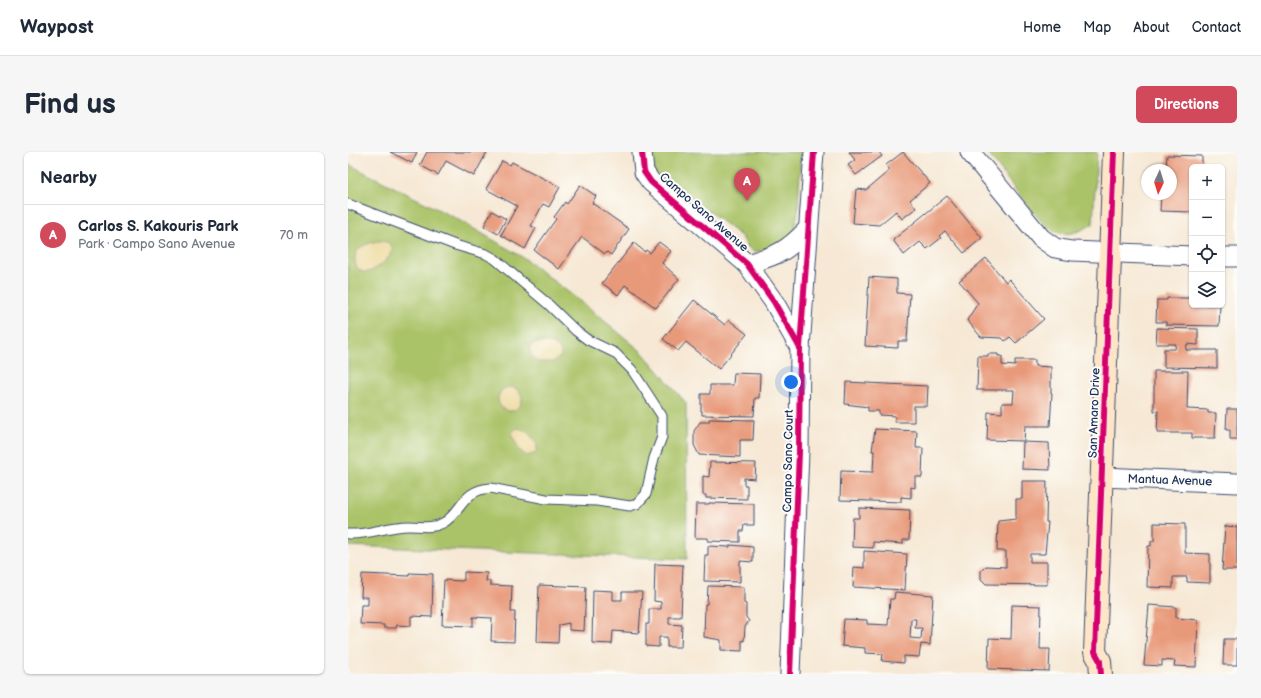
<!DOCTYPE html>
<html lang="en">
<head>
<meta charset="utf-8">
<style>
  body { margin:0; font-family:"Balsamiq Sans",sans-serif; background:#f6f6f7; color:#1f2937 }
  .controls { position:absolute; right:12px; top:12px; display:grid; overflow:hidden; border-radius:6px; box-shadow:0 1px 3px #0004 }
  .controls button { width:36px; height:36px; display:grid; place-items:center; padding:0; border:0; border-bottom:1px solid #e0e1e3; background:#fff; color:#1f2937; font:20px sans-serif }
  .compass { position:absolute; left:793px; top:12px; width:36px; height:36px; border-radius:50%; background:#fff; box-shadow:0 1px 3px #0004; rotate:184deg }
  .you { position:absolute; left:443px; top:230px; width:14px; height:14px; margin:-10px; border:3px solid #fff; border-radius:50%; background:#1a73e8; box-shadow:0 0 0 6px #1a73e833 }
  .badge { display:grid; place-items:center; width:26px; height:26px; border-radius:50%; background:#d1495b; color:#fff; font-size:13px; font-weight:700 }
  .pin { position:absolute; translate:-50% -33px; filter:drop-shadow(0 1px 2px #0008) }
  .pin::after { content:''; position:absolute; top:21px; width:14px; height:12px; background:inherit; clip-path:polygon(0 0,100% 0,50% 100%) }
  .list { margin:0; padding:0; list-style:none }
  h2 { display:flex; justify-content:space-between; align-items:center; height:52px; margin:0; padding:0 16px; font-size:17px }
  h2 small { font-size:13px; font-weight:400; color:#747a83 }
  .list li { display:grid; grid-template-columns:26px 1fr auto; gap:12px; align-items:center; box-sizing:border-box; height:60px; padding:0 16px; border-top:1px solid #e0e1e3 }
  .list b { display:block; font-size:15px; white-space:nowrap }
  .list p { margin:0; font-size:13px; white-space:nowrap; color:#747a83 }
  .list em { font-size:13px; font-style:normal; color:#747a83 }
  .icon { flex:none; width:22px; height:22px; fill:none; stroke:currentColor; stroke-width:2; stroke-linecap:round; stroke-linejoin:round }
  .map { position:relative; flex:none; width:889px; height:522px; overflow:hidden; border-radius:6px }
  header { display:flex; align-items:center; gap:24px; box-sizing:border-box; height:56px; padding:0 20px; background:#fff; border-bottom:1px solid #e0e1e3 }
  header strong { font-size:19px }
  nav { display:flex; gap:22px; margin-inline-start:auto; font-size:14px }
  .intro { display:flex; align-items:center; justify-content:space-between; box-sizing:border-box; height:96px; padding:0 24px }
  h1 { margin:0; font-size:28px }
  .button { padding:10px 18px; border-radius:6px; background:#d1495b; color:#fff; font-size:14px; font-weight:700 }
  main { display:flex; gap:24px; padding:0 24px }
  aside { flex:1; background:#fff; border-radius:6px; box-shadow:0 1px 3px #0004 }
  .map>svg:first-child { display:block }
  .green { fill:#aac368; stroke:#627963 }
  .sand { fill:#eeda9e; stroke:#84847e }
  .building { fill:#e89979; fill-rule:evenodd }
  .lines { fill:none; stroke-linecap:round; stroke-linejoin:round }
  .lane-casing { stroke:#3c4b70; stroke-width:11 }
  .street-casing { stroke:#3c4b70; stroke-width:21 }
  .secondary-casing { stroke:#3c4b70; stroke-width:24 }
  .lane { stroke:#fff; stroke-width:9 }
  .street { stroke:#fff; stroke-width:19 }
  .secondary { stroke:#fee5c5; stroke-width:22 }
  .cycleway-casing { stroke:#fdfcf7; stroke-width:8 }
  .cycleway { stroke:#d6006c; stroke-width:6 }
  .labels { text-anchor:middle; stroke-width:4; stroke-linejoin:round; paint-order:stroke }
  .street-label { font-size:12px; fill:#1b2f5e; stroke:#fdfcf7 }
</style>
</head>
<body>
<header>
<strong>Waypost</strong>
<nav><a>Home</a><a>Map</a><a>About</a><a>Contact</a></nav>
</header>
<div class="intro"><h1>Find us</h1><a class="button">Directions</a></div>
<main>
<aside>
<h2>Nearby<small></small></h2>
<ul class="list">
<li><span class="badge">A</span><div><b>Carlos S. Kakouris Park</b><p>Park · Campo Sano Avenue</p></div><em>70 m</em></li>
</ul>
</aside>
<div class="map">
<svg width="889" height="522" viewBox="0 0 889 522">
  <rect width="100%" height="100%" fill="#fdfcf7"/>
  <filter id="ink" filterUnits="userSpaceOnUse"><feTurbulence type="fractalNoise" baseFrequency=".025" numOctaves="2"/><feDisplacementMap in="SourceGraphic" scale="8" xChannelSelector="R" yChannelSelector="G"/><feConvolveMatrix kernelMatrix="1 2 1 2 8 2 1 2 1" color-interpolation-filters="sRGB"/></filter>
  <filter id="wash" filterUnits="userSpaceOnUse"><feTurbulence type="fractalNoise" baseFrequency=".012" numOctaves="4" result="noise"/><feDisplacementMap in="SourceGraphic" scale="16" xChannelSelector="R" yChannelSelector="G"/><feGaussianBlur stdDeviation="0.9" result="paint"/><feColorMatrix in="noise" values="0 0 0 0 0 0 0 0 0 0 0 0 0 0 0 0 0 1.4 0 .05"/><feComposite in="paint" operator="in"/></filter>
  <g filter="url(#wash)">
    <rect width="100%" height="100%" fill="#f6e8d4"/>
    <g class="green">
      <polygon points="308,0 453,0 450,58 446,81 426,96 406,100 399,94 394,85 335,39 321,29 315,28 307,21 303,8"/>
      <path d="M639 0H749L745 72C734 78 722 85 707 80 693 76 651 15 639 0Z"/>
      <polygon points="0,12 109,67 176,106 237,153 294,200 338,251 339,407 0,394"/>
    </g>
    <g class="sand">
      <path d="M30 89C64 89 28 123 15 120 12 119 10 116 8 114 3 97 16 92 30 89Z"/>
      <path d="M187 191C197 190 214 190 213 204L205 210H190C185 206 180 201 182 194Z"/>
      <circle cx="162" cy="247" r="12"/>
      <path d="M169 276C179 277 183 284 189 292L188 301 179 304 171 298 163 281Z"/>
    </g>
    <g id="blocks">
      <g class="building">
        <polygon points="42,0 69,0 64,11"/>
        <polygon points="79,0 139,0 126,24 98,9 90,23 72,13"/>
        <polygon points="501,0 531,0 534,4 508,23 500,13 507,8"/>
        <polygon points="555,0 582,31 562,48 568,56 554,67 548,59 531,73 505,71 508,37 518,38 542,18 538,13"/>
        <polygon points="819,3 854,4 854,15 844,15 844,60 812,59 813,42 823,42 823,18 818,18"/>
        <polygon points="154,9 162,13 164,10 212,35 201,55 195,52 183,74 188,76 177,97 153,83 169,54 138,37"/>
        <polygon points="232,33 248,44 244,51 281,77 263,103 259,100 257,102 234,85 211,117 186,98 208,67 206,65 217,50 219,52"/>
        <polygon points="599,44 634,86 616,101 597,79 591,84 593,86 579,97 572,90 556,103 545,88"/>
        <polygon points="144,59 158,67 150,82 136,74"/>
        <polygon points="311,90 323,99 314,111 331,127 308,156 277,133 270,143 254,131 286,91 297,100 298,98 302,101"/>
        <polygon points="638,106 658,130 661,127 696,167 668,191 662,185 657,189 654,186 633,185 619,168 630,151 611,129"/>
        <polygon points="521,125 549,127 549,141 562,142 559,189 550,189 550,196 517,194"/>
        <polygon points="819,146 844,146 844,153 872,153 871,174 818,173 818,170 808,170 809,148 819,148"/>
        <polygon points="346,148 377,173 381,168 399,182 371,217 338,190 330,199 315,187"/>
        <polygon points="809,176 850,177 850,193 839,192 838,198 869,198 869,216 816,215 816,197 827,197 828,192 808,192"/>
        <polygon points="640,202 650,202 650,204 654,204 654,213 667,214 667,208 687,208 687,214 703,215 703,241 704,241 702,274 677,274 676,289 639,288 640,260 654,261 654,251 665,251 666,238 629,238 630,204 640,204"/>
        <polygon points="806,219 840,219 839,257 860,258 860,261 868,261 867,286 844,286 844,281 809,281 810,259 806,259"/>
        <polygon points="386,221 412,222 411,246 407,246 406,264 354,263 354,259 353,259 353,242 362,242 362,233 385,233"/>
        <polygon points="498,230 580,234 579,254 566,254 566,270 547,270 547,264 531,263 531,259 520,259 520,255 497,252"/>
        <polygon points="879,257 889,257 889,287 882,287 882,278 878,278"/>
        <polygon points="361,267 406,268 405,288 392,288 392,305 351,303 346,293 346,279 352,270 361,270"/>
        <polygon points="527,277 569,279 568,296 575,296 574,325 567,325 567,336 563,335 563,346 553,345 553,350 492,348 493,319 525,320 526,299 524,299"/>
        <polygon points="675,290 701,291 702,318 674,317"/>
        <polygon points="362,310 408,311 407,327 396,326 396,333 399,333 399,347 358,346 358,343 355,343 355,324 361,325"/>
        <polygon points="674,329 699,329 698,370 700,370 697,402 682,402 682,410 699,410 699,433 638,432 633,427 633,419 638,414 658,415 658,399 649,399 650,369 668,367 668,347 674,347"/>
        <polygon points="361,351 406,352 406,373 396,373 395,379 392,379 392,390 360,389 360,386 347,386 348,352 361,352"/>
        <polygon points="511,356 562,358 561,388 555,388 555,392 525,390 525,396 504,395 505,366 511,366"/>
        <polygon points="806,371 837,372 837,401 862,402 862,431 839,430 839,425 825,425 825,436 799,435 800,394 803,394 803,389 806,389"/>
        <polygon points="877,374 889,375 889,418 874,418"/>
        <polygon points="382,393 405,395 405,410 392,409 392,430 356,429 357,403 360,403 360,394 382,395"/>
        <polygon points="516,399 559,402 557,438 505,435 506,415 516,416"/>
        <polygon points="307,412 335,413 333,465 321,465 321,472 334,473 333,495 319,495 319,485 311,485 311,495 298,494 298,472 301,472 301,457 313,457 313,450 306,449"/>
        <polygon points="116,420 139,421 138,429 142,429 142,433 164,434 163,460 167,460 166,490 143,489 144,466 125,465 125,474 94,473 96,428 113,429 116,428"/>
        <polygon points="61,421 85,422 84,465 63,464 63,474 49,473 48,476 36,476 36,473 12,472 13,453 20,453 20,445 13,445 14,422 61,424"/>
        <polygon points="191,433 238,435 236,479 221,478 221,471 211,473 210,491 189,490"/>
        <polygon points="360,434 396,435 396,451 398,452 398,465 401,469 397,475 396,489 394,488 394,499 373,498 373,488 356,485 357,452 359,452"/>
        <polygon points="245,438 265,439 265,448 274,448 274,440 294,440 291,481 265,479 264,492 244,491"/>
        <path d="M547 440 585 443 582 493 573 492 571 505 556 504V511L534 509 535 502 517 501V496L494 494 496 467 519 468V472L540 473 542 447H546ZM563 467H568L567 476H574L573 487 562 486Z"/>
        <polygon points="664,453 693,454 692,497 702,497 701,519 640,517 641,486 663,487"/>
        <polygon points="801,453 828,455 828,466 850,468 848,515 826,514 827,509 814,508 814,514 796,513"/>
        <polygon points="876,487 889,487 889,513 875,513"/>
      </g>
    </g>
  </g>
  <g filter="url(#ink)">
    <use href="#blocks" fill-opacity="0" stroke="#3c4b70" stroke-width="1"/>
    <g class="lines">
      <g class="lane-casing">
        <path id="lane" d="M0 52 107 93 138 102 147 107 200 152 228 179 240 188 267 201 284 218 314 264V285L306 306 298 342 289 352 282 354 249 349 198 347 143 336C113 338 115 360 95 371 84 377 73 374 61 374 40 374 21 383 0 382"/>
      </g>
      <g class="street-casing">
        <g id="street">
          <polyline points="294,0 296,20 303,30 399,112 426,150 452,196"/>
          <polyline points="622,0 693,86 707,96 724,99 844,104"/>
          <polyline points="874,105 889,105"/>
          <path d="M399 112C430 103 438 100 460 77"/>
          <polyline points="755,325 889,331"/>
          <polyline points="442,522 451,300 452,196 466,0"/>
        </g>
      </g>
      <g class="secondary-casing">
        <polyline id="secondary" points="753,522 752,509 747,500 766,0"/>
      </g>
      <use href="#lane" class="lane"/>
      <use href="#street" class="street"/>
      <use href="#secondary" class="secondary"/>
      <g class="cycleway-casing">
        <g id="cycleway">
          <polyline points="294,0 296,20 303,30 399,112 426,150 452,196"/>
          <polyline points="442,522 451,300 452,196 466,0"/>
          <polyline points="753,522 752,509 747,500 766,0"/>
        </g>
      </g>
      <use href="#cycleway" class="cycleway"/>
    </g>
  </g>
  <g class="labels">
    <g class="street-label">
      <text transform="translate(356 60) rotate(41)" y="4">Campo Sano Avenue</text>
      <text transform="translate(746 261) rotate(-88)" y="4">San Amaro Drive</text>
      <text transform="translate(440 309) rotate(-89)" y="4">Campo Sano Court</text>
      <text transform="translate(822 328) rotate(2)" y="4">Mantua Avenue</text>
    </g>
  </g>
</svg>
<div class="controls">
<button>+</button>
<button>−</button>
<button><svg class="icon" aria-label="locate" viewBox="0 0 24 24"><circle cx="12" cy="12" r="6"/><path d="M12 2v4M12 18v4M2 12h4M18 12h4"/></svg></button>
<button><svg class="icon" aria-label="layers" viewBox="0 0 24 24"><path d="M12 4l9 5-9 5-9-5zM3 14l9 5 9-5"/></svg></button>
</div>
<svg class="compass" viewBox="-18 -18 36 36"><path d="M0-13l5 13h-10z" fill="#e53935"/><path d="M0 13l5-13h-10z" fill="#747a83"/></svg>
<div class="you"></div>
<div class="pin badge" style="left:399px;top:49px">A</div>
</div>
</main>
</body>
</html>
